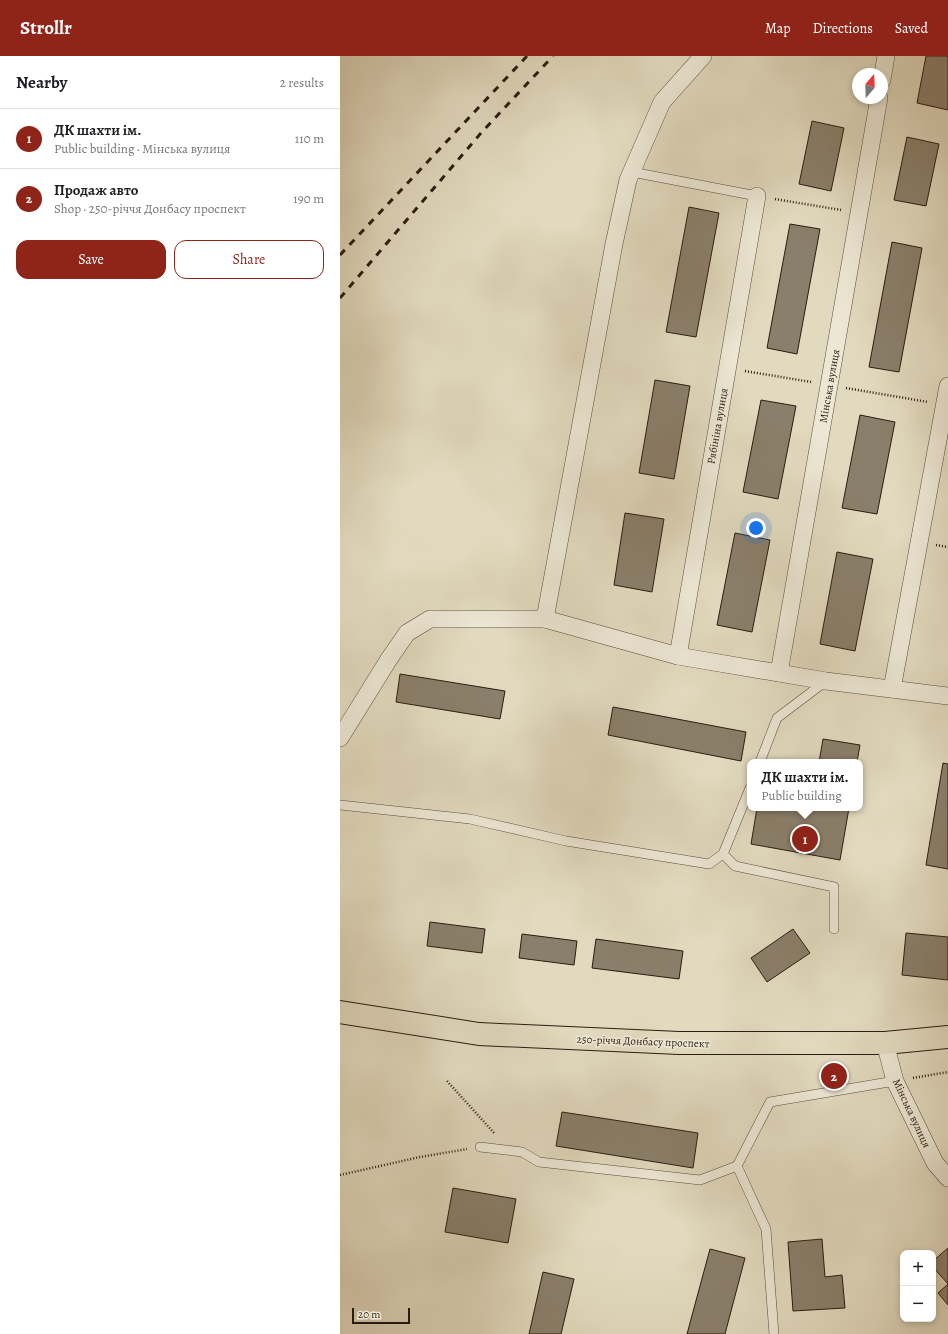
<!DOCTYPE html>
<html lang="en">
<head>
<meta charset="utf-8">
<style>
  body { margin:0; font-family:Alegreya,serif; background:#f6f6f6; color:#202124 }
  .controls { position:absolute; right:12px; bottom:12px; display:grid; overflow:hidden; border-radius:8px; box-shadow:0 2px 6px #0003 }
  .controls button { width:36px; height:36px; display:grid; place-items:center; padding:0; border:0; border-bottom:1px solid #e0e0e0; background:#fff; color:#202124; font:20px sans-serif }
  .compass { position:absolute; left:512px; top:12px; width:36px; height:36px; border-radius:50%; background:#fff; box-shadow:0 2px 6px #0003; rotate:19deg }
  .scale { position:absolute; left:12px; bottom:10px; width:58px; box-sizing:border-box; padding-left:4px; border:2px solid #2a1c10; border-top:0; font-size:11px; line-height:14px; white-space:nowrap; color:#2a1c10; -webkit-text-stroke:3px #ece7d5; paint-order:stroke }
  .you { position:absolute; left:416px; top:472px; width:14px; height:14px; margin:-10px; border:3px solid #fff; border-radius:50%; background:#1a73e8; box-shadow:0 0 0 6px #1a73e833 }
  .badge { display:grid; place-items:center; width:26px; height:26px; border-radius:50%; background:#8f2418; color:#fff; font-size:13px; font-weight:700 }
  .pin { position:absolute; translate:-50% -50%; border:2px solid #fff; box-shadow:0 1px 4px #0006 }
  .popup { position:absolute; left:407px; top:703px; width:116px; height:52px; box-sizing:border-box; display:grid; place-content:center; border-radius:8px; background:#fff; filter:drop-shadow(0 1px 3px #0005); font-size:13px; white-space:nowrap; color:#757577 }
  .popup b { font-size:15px; color:#202124 }
  .popup::after { content:''; position:absolute; left:50%; top:100%; margin-left:-8px; border:8px solid transparent; border-top-color:#fff }
  .list { margin:0; padding:0; list-style:none }
  h2 { display:flex; justify-content:space-between; align-items:center; height:52px; margin:0; padding:0 16px; font-size:17px }
  h2 small { font-size:13px; font-weight:400; color:#757577 }
  .list li { display:grid; grid-template-columns:26px 1fr auto; gap:12px; align-items:center; box-sizing:border-box; height:60px; padding:0 16px; border-top:1px solid #e0e0e0 }
  .list b { display:block; font-size:15px; white-space:nowrap }
  .list p { margin:0; font-size:13px; white-space:nowrap; color:#757577 }
  .list em { font-size:13px; font-style:normal; color:#757577 }
  .actions { display:flex; gap:8px; padding:12px 16px }
  .actions a { flex:1; padding:9px 0; border:1px solid #8f2418; border-radius:12px; text-align:center; font-size:14px; color:#8f2418 }
  .actions .main { background:#8f2418; color:#fff }
  .map { position:relative; flex:none; width:608px; height:1278px; overflow:hidden }
  header { display:flex; align-items:center; gap:24px; box-sizing:border-box; height:56px; padding:0 20px; background:#8f2418; color:#fff }
  header strong { font-size:19px }
  nav { display:flex; gap:22px; margin-inline-start:auto; font-size:14px }
  main { display:flex }
  aside { flex:1; background:#fff }
  .map>svg:first-child { display:block }
  .building { fill:#8a7f6b; stroke:#2a1c10 }
  .lines { fill:none; stroke-linecap:round; stroke-linejoin:round }
  .service-casing { stroke:#584c3c; stroke-width:10 }
  .minor-casing { stroke:#584c3c; stroke-width:18 }
  .primary-casing { stroke:#2a1c10; stroke-width:24 }
  .path { stroke:#2a1c10; stroke-width:2.5; stroke-dasharray:1 2; stroke-linecap:butt }
  .service { stroke:#ece7d5; stroke-width:9 }
  .minor { stroke:#ece7d5; stroke-width:17 }
  .primary { stroke:#e2dabf; stroke-width:22 }
  .rail { stroke:#2a1c10; stroke-width:3; stroke-dasharray:7 7; stroke-linecap:butt }
  .labels { text-anchor:middle; stroke-width:3.5; stroke-linejoin:round; paint-order:stroke }
  .street-label { font-size:11px; fill:#2a1c10; stroke:#ece7d5 }
</style>
</head>
<body>
<header>
<strong>Strollr</strong>
<nav><a>Map</a><a>Directions</a><a>Saved</a></nav>
</header>
<main>
<aside>
<h2>Nearby<small>2 results</small></h2>
<ul class="list">
<li><span class="badge">1</span><div><b>ДК шахти ім.</b><p>Public building · Мінська вулиця</p></div><em>110 m</em></li>
<li><span class="badge">2</span><div><b>Продаж авто</b><p>Shop · 250-річчя Донбасу проспект</p></div><em>190 m</em></li>
</ul>
<div class="actions"><a class="main">Save</a><a>Share</a></div>
</aside>
<div class="map">
<svg width="608" height="1278" viewBox="0 0 608 1278">
  <rect width="100%" height="100%" fill="#e2dabf"/>
  <filter id="stains"><feTurbulence type="fractalNoise" baseFrequency=".005" numOctaves="4"/><feColorMatrix values="0 0 0 0 .2 0 0 0 0 .09 0 0 0 0 .02 0 0 0 .5 -.17"/></filter>
  <radialGradient id="worn" r=".72"><stop offset=".6" stop-color="#630" stop-opacity="0"/><stop offset="1" stop-color="#630" stop-opacity=".3"/></radialGradient>
  <g class="building">
    <polygon points="586,0 608,0 608,54 577,47"/>
    <polygon points="472,65 504,72 491,135 459,128"/>
    <polygon points="567,81 599,88 586,150 554,144"/>
    <polygon points="349,151 379,157 356,281 326,276"/>
    <polygon points="450,168 480,173 457,298 427,292"/>
    <polygon points="552,186 582,192 559,316 529,311"/>
    <polygon points="315,324 350,330 334,423 299,417"/>
    <polygon points="421,344 456,350 438,443 403,436"/>
    <polygon points="520,359 555,366 537,458 502,452"/>
    <polygon points="285,457 324,463 312,536 274,529"/>
    <polygon points="395,477 430,484 412,576 377,569"/>
    <polygon points="497,496 533,503 515,595 480,588"/>
    <polygon points="60,618 165,635 160,663 56,646"/>
    <polygon points="273,651 406,676 401,705 268,679"/>
    <polygon points="483,683 520,689 517,706 479,706"/>
    <polygon points="603,707 608,708 608,813 586,809"/>
    <polygon points="417,752 509,752 500,804 411,788"/>
    <polygon points="90,866 145,873 142,897 87,890"/>
    <polygon points="453,873 470,897 427,926 411,902"/>
    <polygon points="566,877 608,881 608,924 562,919"/>
    <polygon points="182,878 237,885 234,909 179,902"/>
    <polygon points="256,883 343,895 339,923 252,912"/>
    <polygon points="222,1056 358,1077 353,1112 216,1090"/>
    <polygon points="113,1132 176,1143 168,1187 105,1176"/>
    <polygon points="482,1183 485,1221 502,1219 505,1252 453,1255 448,1186"/>
    <polygon points="608,1192 608,1249 598,1237 608,1228 593,1211 593,1205"/>
    <polygon points="370,1193 405,1202 385,1278 347,1278"/>
    <polygon points="203,1216 234,1223 221,1278 189,1278"/>
  </g>
  <g class="lines">
    <g class="service-casing">
      <g id="service">
        <polyline points="292,116 417,140"/>
        <polyline points="420,706 437,662 486,625"/>
        <polyline points="0,749 130,763 226,785 369,808 383,798 410,732"/>
        <polyline points="383,798 395,810 494,831 494,873"/>
        <polyline points="140,1091 182,1096 199,1106 360,1124 397,1110"/>
        <polyline points="434,1278 426,1173 397,1110 430,1046 555,1025"/>
      </g>
    </g>
    <g class="minor-casing">
      <g id="minor">
        <polyline points="542,24 546,0"/>
        <polyline points="205,563 338,600 486,625 608,640"/>
        <polyline points="338,600 417,140"/>
        <polyline points="439,617 539,42"/>
        <polyline points="552,633 608,330"/>
        <polyline points="0,682 49,603 67,577 90,563 205,563 274,188 288,124 322,46 363,0"/>
        <polyline points="545,987 555,1025 595,1107 608,1122"/>
      </g>
    </g>
    <g class="primary-casing">
      <polyline id="primary" points="0,956 139,978 339,987 545,987 608,981"/>
    </g>
    <g class="path">
      <polyline points="435,143 501,154"/>
      <polyline points="405,315 471,326"/>
      <polyline points="506,332 588,346"/>
      <polyline points="596,489 608,491"/>
      <polyline points="573,1022 608,1016"/>
      <polyline points="107,1025 155,1078"/>
      <polyline points="0,1119 80,1101 127,1093"/>
    </g>
    <use href="#service" class="service"/>
    <use href="#minor" class="minor"/>
    <use href="#primary" class="primary"/>
    <g class="rail">
      <polyline points="0,199 187,0"/>
      <polyline points="0,242 141,77 213,0"/>
    </g>
  </g>
  <g class="labels">
    <g class="street-label">
      <text transform="translate(489 330) rotate(-80)" y="4">Мінська вулиця</text>
      <text transform="translate(377 370) rotate(-80)" y="4">Рябініна вулиця</text>
      <text transform="translate(303 985) rotate(2)" y="4">250-річчя Донбасу проспект</text>
      <text transform="translate(572 1057) rotate(65)" y="4">Мінська вулиця</text>
    </g>
  </g>
  <rect width="100%" height="100%" filter="url(#stains)"/>
  <rect width="100%" height="100%" fill="url(#worn)"/>
</svg>
<div class="controls">
<button>+</button>
<button>−</button>
</div>
<svg class="compass" viewBox="-18 -18 36 36"><path d="M0-13l5 13h-10z" fill="#e53935"/><path d="M0 13l5-13h-10z" fill="#757577"/></svg>
<div class="scale">20 m</div>
<div class="you"></div>
<div class="pin badge" style="left:465px;top:783px">1</div>
<div class="popup"><b>ДК шахти ім.</b>Public building</div>
<div class="pin badge" style="left:494px;top:1020px">2</div>
</div>
</main>
</body>
</html>
